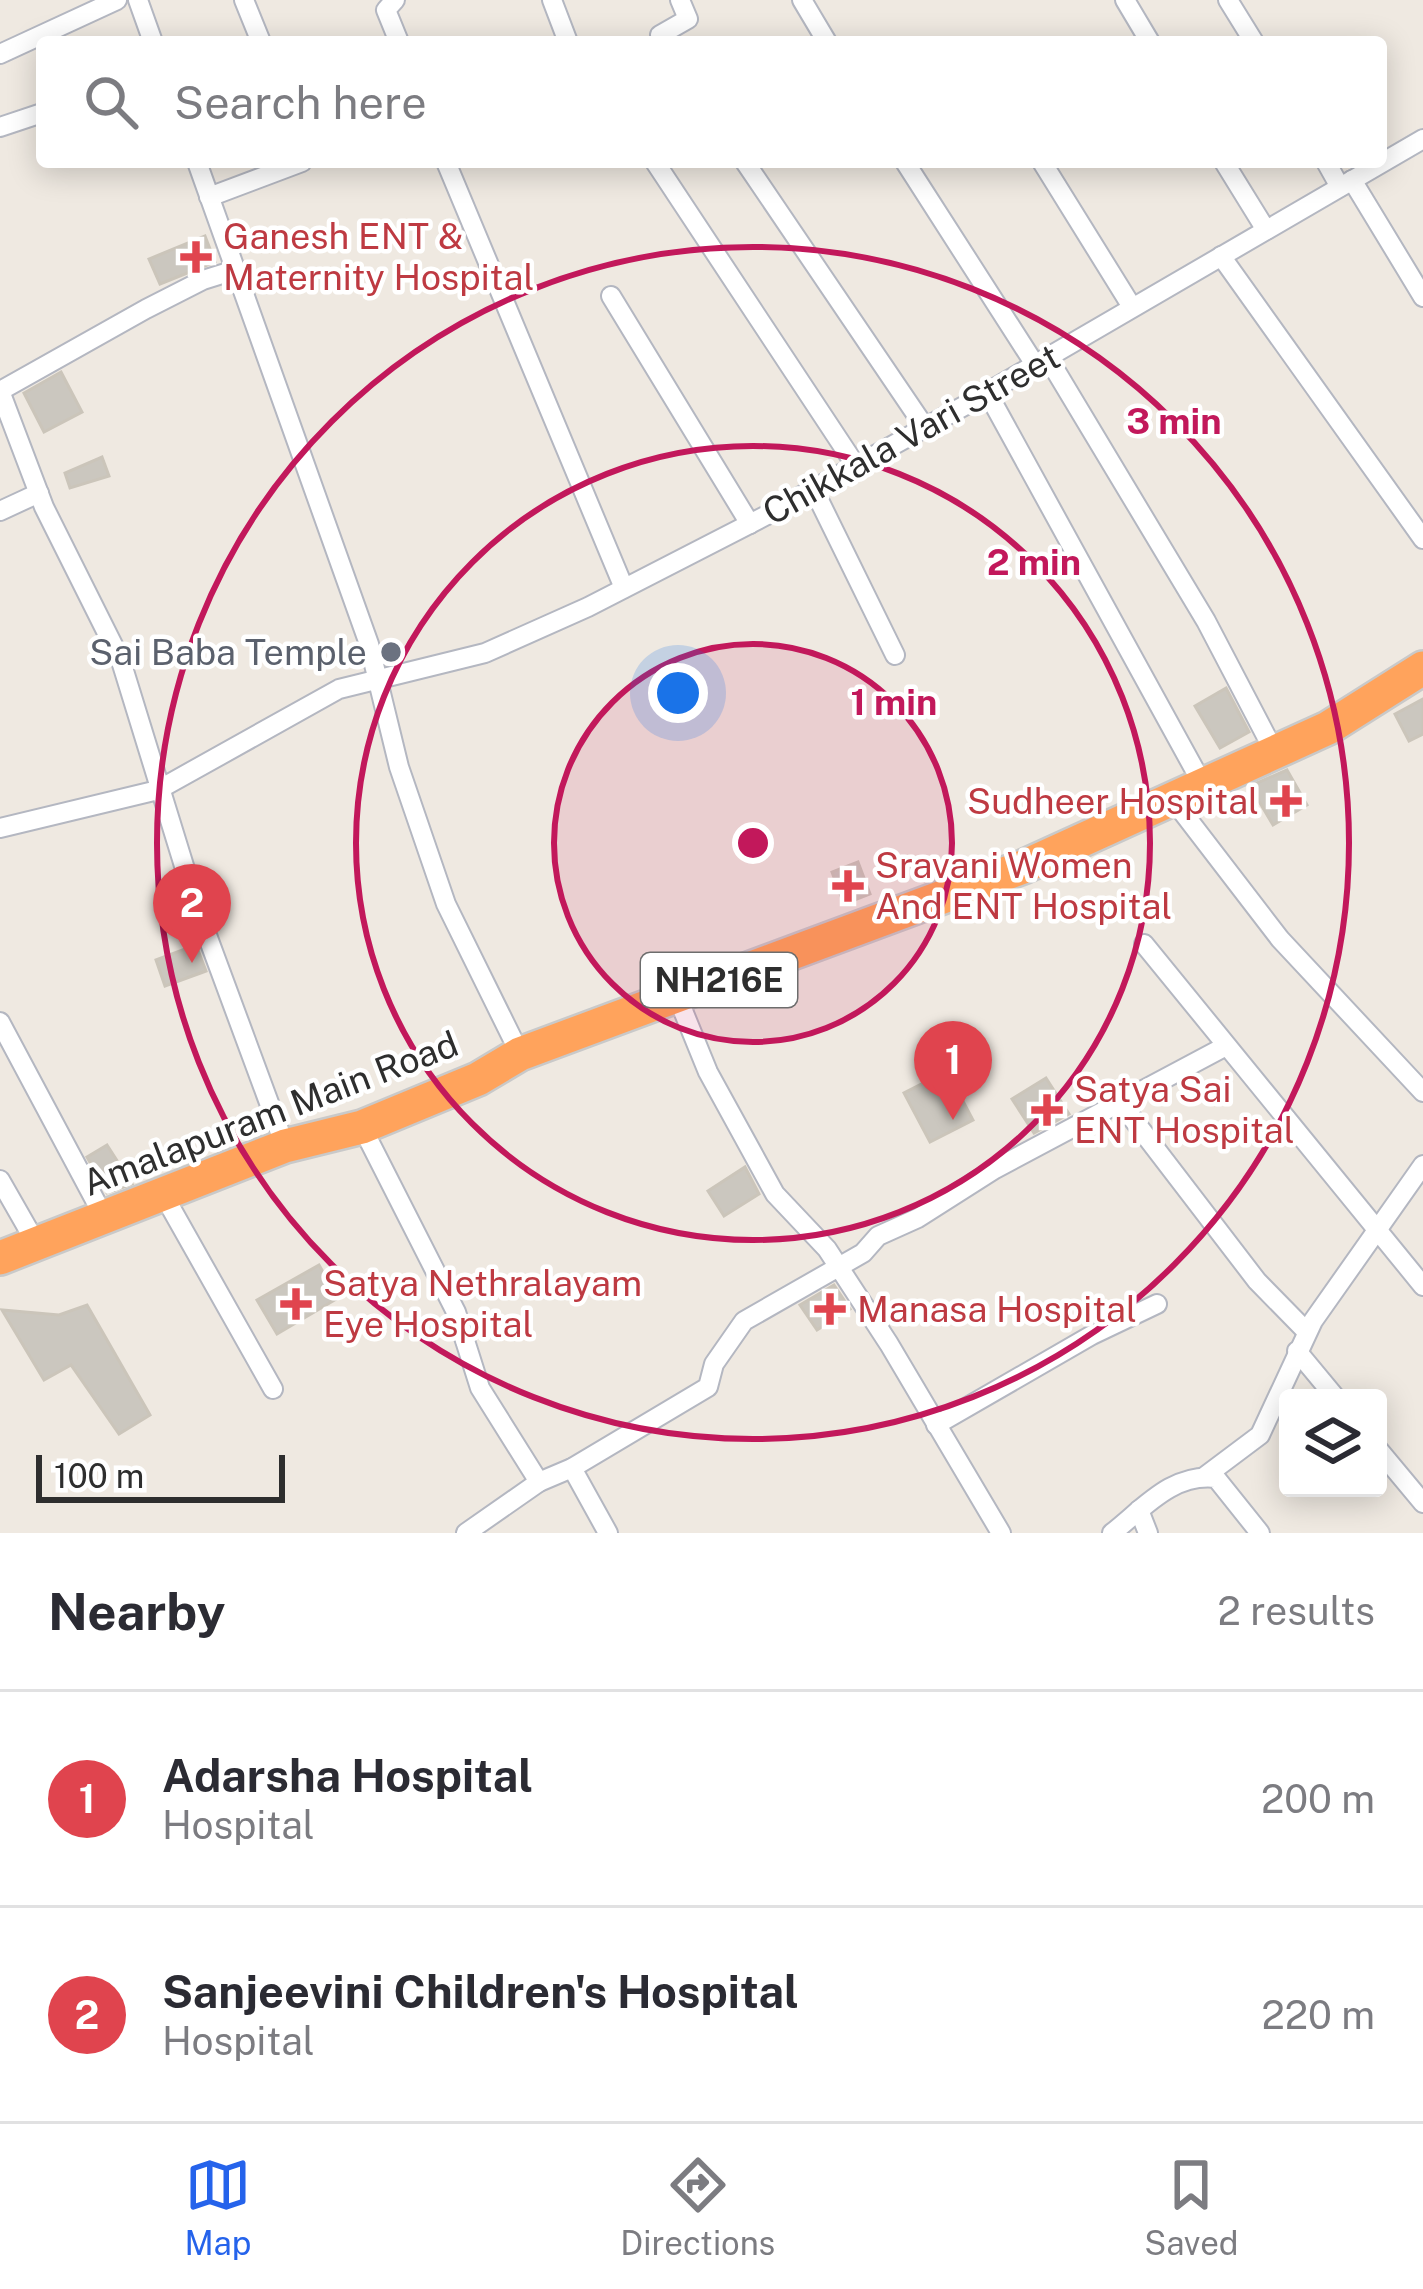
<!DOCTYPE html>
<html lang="en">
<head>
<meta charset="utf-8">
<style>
  body { margin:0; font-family:"Public Sans",sans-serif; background:#f2f2f3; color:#2b2b33 }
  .controls { position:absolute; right:36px; bottom:36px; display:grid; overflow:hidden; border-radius:12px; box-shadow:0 6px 30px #0003 }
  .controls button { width:108px; height:108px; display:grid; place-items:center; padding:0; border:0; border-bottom:3px solid #e1e1e2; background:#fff; color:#2b2b33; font:60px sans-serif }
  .scale { position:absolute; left:36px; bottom:30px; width:249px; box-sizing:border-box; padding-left:12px; border:6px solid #2e2e2e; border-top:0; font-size:33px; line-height:42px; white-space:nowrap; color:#2e2e2e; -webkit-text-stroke:9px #fff; paint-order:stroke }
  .you { position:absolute; left:678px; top:693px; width:42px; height:42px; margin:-30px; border:9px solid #fff; border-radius:50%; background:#1a73e8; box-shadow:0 0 0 18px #1a73e833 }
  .badge { display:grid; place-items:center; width:78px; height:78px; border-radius:50%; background:#2563eb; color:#fff; font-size:39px; font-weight:700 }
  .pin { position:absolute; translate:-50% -99px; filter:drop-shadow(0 3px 6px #0008) }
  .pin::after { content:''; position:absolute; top:63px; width:42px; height:36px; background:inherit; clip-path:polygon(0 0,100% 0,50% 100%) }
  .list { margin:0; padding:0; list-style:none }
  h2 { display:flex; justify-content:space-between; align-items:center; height:156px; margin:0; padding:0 48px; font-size:51px }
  h2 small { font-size:39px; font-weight:400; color:#7c7c81 }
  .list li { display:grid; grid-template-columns:78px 1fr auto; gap:36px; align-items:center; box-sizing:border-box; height:216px; padding:0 48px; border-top:3px solid #e1e1e2 }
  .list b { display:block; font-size:45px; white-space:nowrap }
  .list p { margin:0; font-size:39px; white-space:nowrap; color:#7c7c81 }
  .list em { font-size:39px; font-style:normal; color:#7c7c81 }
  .icon { flex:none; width:66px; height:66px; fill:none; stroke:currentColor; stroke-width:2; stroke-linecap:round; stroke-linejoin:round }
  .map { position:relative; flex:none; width:1423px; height:1533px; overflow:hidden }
  .search { position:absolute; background:#fff; box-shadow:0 6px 30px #0003; left:36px; right:36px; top:36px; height:132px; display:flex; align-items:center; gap:30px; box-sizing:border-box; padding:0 42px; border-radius:12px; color:#7c7c81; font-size:45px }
  .sheet { height:588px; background:#fff }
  nav { display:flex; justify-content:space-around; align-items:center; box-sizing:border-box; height:168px; border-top:3px solid #e1e1e2; background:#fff; font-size:33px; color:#7c7c81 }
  nav a { display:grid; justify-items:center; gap:6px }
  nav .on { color:#2563eb }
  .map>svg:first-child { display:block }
  .building { fill:#cbc7bf; stroke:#cbc5ba; stroke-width:3 }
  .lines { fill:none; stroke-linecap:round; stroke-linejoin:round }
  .street-casing { stroke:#b4b7c1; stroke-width:22 }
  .highway-casing { stroke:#c9c9c9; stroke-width:38 }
  .street { stroke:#fff; stroke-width:18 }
  .highway { stroke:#ffa35c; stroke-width:33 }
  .ring { fill:none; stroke:#c2185b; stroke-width:6 }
  .health-dot { fill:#e0444e; stroke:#fff; stroke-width:4.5 }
  .worship-dot { fill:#6b7280; stroke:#fff; stroke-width:4.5 }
  .labels { text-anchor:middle; stroke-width:9; stroke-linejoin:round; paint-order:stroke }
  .shield { fill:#fff; stroke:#6d6d6d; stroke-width:3 }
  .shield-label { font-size:33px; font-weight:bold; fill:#2e2e2e }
  .health-label { font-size:36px; fill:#be3a42; stroke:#fff; text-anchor:start }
  .street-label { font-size:36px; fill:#2e2e2e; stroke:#fff }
  .worship-label { font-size:36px; fill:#5b616d; stroke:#fff; text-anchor:end }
  .centre { fill:#c2185b; stroke:#fff; stroke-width:6 }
  .ring-label { font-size:36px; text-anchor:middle; font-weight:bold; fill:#c2185b; stroke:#fff; stroke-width:9; stroke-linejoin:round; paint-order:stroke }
</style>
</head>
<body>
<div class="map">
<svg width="1423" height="1533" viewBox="0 0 1423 1533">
  <rect width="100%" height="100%" fill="#efe9e1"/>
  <g class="building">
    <polygon points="205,236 215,262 160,284 149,259"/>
    <polygon points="61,372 82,412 44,432 24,393"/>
    <polygon points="102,457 109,476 70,488 65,473"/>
    <polygon points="1226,688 1249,732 1220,748 1195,706"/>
    <polygon points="1423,699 1423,734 1409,741 1395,714"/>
    <polygon points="1287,770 1307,805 1273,825 1250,786"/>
    <polygon points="858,862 870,894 844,904 832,872"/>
    <polygon points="196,945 206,971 165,986 156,960"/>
    <polygon points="947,1071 973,1120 930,1142 904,1093"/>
    <polygon points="1046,1078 1069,1114 1034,1133 1012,1099"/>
    <polygon points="107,1145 132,1184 107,1193 87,1157"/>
    <polygon points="745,1167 759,1194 724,1216 708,1191"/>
    <polygon points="319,1265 338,1298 277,1334 257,1300"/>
    <polygon points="834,1285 850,1309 817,1330 800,1305"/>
    <polygon points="87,1305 150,1415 119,1434 71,1365 44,1380 2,1310 59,1315"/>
  </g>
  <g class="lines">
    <g class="street-casing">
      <g id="street">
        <polyline points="138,0 153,42"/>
        <polyline points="244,0 261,42"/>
        <polyline points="395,0 386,10 399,42"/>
        <polyline points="552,0 568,42"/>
        <polyline points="802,0 827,42"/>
        <polyline points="1125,0 1150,42"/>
        <polyline points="1228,0 1254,42"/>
        <polyline points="664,42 660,35 688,19 680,0"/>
        <polyline points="0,54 117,0"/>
        <polyline points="0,127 42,113"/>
        <polyline points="197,162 369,644 399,767 446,904 520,1054"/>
        <polyline points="446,162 624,588"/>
        <polyline points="655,162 856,466"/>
        <polyline points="745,162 924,426"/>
        <polyline points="905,162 1034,363"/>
        <polyline points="1042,162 1132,307"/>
        <polyline points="1224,162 1266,230"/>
        <polyline points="1326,162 1340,187"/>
        <polyline points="1352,180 1423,297"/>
        <polyline points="209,197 302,162"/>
        <polyline points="1221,256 1423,539"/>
        <polyline points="235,270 203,280 146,309 0,391 44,507 121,661 197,908 285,1146"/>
        <polyline points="611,296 750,524"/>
        <polyline points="1048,358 1206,621 1275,753"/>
        <polyline points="987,392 1203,785"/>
        <polyline points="813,488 895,655"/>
        <polyline points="0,511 39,493"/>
        <polyline points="1174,801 1280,939 1423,1092"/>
        <polyline points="0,828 158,790 339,689 485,653 588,607 765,516 964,406 1423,139"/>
        <polyline points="1144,944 1423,1286"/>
        <polyline points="677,996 708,1072 775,1194 827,1249 889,1344 1001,1533"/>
        <polyline points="0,1022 104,1217"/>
        <polyline points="1119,1101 1257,1281 1307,1332"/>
        <polyline points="362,1127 456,1312 480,1388 539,1482 466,1533"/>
        <polyline points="0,1180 36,1243"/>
        <polyline points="163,1194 273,1389"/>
        <polyline points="1297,1351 1336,1398"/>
        <polyline points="936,1425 1092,1335 1157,1304"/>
        <polyline points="1378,1449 1423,1503"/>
        <polyline points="572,1468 608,1533"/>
        <polyline points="1204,1477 1260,1435 1313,1321 1423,1165"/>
        <polyline points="539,1482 572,1468 708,1387 714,1364 744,1321 863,1253 878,1236 918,1218 995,1169 1226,1046"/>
        <polyline points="1139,1510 1148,1533"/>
        <path d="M1112 1533C1144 1508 1172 1473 1216 1478L1260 1533"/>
      </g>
    </g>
    <g class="highway-casing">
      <polyline id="highway" points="0,1258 285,1146 362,1127 478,1079 520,1054 1023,867 1328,728 1423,668"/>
    </g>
    <use href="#street" class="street"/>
    <use href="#highway" class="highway"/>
  </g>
  <circle cx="753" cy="843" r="199" fill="#c2185b" fill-opacity=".12"/>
  <g class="ring">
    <circle cx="753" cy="843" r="199"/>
    <circle cx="753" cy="843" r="397"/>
    <circle cx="753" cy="843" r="596"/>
  </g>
  <g class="health-dot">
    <path d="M190 239h12v12h12v12h-12v12h-12v-12h-12v-12h12z"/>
    <path d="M1280 783h12v12h12v12h-12v12h-12v-12h-12v-12h12z"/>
    <path d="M842 868h12v12h12v12h-12v12h-12v-12h-12v-12h12z"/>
    <path d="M1041 1092h12v12h12v12h-12v12h-12v-12h-12v-12h12z"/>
    <path d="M290 1286h12v12h12v12h-12v12h-12v-12h-12v-12h12z"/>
    <path d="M824 1291h12v12h12v12h-12v12h-12v-12h-12v-12h12z"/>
  </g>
  <circle class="worship-dot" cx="391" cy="652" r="12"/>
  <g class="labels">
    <rect class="shield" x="641" y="953" width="156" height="54" rx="9"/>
    <g class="shield-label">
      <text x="719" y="992">NH216E</text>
    </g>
    <g class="health-label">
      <text x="223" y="249">Ganesh ENT &amp;<tspan x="223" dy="41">Maternity Hospital</tspan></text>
      <text x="1259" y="814" text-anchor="end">Sudheer Hospital</text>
      <text x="875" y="878">Sravani Women<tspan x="875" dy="41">And ENT Hospital</tspan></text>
      <text x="1074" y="1102">Satya Sai<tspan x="1074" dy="41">ENT Hospital</tspan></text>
      <text x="323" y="1296">Satya Nethralayam<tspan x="323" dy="41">Eye Hospital</tspan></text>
      <text x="857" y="1322">Manasa Hospital</text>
    </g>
    <g class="street-label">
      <text transform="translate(911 434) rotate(-29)" y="13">Chikkala Vari Street</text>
      <text transform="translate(270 1113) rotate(-21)" y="13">Amalapuram Main Road</text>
    </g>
    <g class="worship-label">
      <text x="367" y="665">Sai Baba Temple</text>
    </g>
  </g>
  <circle cx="753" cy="843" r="18" class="centre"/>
  <g class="ring-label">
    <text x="1174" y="434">3 min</text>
    <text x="1034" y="575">2 min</text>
    <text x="894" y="715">1 min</text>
  </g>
</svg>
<div class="controls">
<button><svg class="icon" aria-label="layers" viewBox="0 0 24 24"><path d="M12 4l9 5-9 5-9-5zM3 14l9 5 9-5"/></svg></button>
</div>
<div class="scale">100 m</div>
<div class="you"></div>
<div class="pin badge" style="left:953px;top:1120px;background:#e0444e">1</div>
<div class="pin badge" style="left:192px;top:963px;background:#e0444e">2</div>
<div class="search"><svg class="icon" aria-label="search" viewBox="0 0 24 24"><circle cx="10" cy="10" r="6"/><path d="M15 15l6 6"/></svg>Search here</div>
</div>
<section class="sheet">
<h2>Nearby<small>2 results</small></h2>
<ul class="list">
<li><span class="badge" style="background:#e0444e">1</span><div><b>Adarsha Hospital</b><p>Hospital</p></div><em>200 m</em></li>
<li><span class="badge" style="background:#e0444e">2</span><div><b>Sanjeevini Children's Hospital</b><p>Hospital</p></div><em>220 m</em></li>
</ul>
</section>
<nav>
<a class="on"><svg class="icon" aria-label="map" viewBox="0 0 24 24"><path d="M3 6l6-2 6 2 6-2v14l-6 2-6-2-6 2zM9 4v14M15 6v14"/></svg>Map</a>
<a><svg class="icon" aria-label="directions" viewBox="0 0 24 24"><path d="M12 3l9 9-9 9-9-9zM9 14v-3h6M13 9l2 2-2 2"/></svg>Directions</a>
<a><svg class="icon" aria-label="saved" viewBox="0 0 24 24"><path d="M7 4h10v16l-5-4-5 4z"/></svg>Saved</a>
</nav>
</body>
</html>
